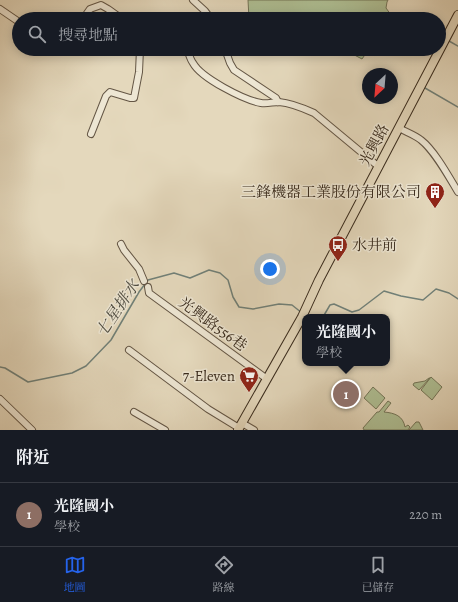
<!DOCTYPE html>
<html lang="zh-TW">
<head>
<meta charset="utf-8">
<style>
  body { margin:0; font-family:Alegreya,"Noto Serif TC",serif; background:#20242c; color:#f1f3f6 }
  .compass { position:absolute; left:362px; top:68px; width:36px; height:36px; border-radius:50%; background:#171b24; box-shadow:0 2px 10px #0003; rotate:206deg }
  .you { position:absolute; left:270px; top:269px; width:14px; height:14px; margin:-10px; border:3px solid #fff; border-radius:50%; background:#1a73e8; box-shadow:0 0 0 6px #1a73e833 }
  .badge { display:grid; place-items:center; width:26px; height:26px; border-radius:50%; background:#2563eb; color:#fff; font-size:13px; font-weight:700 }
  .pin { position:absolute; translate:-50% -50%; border:2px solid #fff; box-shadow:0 1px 4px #0006 }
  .popup { position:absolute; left:302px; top:314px; width:88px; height:52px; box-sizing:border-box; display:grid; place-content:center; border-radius:8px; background:#171b24; filter:drop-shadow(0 1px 3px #0005); font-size:13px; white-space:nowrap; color:#9ea1a6 }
  .popup b { font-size:15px; color:#f1f3f6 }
  .popup::after { content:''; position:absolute; left:50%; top:100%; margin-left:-8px; border:8px solid transparent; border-top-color:#171b24 }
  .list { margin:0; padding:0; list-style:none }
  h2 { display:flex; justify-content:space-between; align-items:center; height:52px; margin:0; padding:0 16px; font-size:17px }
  h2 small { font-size:13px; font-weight:400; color:#9ea1a6 }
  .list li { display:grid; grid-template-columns:26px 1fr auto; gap:12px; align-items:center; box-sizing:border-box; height:64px; padding:0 16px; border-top:1px solid #363941 }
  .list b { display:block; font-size:15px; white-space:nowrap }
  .list p { margin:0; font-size:13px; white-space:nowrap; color:#9ea1a6 }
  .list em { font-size:13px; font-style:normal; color:#9ea1a6 }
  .icon { flex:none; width:22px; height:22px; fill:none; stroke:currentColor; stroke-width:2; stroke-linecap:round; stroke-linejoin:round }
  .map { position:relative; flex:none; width:458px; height:430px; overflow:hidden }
  .search { position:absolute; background:#171b24; box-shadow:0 2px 10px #0003; left:12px; right:12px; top:12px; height:44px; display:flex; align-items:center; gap:10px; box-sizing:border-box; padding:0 14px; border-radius:22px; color:#9ea1a6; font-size:15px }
  .sheet { height:116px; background:#171b24 }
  nav { display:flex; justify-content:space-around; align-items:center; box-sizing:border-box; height:56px; border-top:1px solid #363941; background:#171b24; font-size:11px; color:#9ea1a6 }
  nav a { display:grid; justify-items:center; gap:2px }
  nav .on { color:#2563eb }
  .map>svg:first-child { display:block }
  .green { fill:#afc095; stroke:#747659 }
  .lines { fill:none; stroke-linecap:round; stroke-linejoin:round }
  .stream { stroke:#718078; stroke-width:1.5 }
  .minor-casing { stroke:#645645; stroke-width:8 }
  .major-casing { stroke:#392b1d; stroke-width:10 }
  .minor { stroke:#ede6d3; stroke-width:6 }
  .major { stroke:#e4d8bc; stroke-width:8 }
  .labels { text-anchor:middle; stroke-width:3; stroke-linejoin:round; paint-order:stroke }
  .street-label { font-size:15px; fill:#392b1d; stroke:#ede6d3 }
  .poi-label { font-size:15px; fill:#392b1d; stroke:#ede6d3; text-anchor:end }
  .water-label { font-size:16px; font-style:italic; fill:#504e43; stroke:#ede6d3 }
</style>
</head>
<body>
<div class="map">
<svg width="458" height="430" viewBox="0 0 458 430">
  <rect width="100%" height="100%" fill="#e4d8bc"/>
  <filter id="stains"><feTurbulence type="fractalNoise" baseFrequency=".005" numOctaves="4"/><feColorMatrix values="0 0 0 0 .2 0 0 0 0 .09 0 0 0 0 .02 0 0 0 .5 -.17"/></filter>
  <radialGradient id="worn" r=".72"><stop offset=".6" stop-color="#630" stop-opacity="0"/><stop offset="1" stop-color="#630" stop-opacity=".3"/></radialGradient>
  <g class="green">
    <polygon points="248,0 388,0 387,2 386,8 391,15 389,19 249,19"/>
    <polygon points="343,49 369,49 362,59"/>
    <polygon points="431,377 442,387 432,400 421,390"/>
    <polygon points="429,378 430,378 419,390 413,385 414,383 425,381"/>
    <polygon points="373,387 385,398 376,409 364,398"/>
    <path d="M388 401 391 403 384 412C395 413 403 416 405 427L408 425 410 427 408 430H364L363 428 377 412H379Z"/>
    <polygon points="416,422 419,422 423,430 409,430"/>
  </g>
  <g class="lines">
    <g class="stream">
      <polyline points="449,41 458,46"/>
      <polyline points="425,88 458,107"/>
      <polyline points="323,317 330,305 334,304 352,312 359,310 384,291 401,296 423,300 436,289 449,293 458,299"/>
      <polyline points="0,367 5,368 28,382 72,373 86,366 111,340 139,292 148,280 174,273 190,278 209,270 220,273 228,280 233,297 239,307 253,309 279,304 292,305 302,313"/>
    </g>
    <g class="minor-casing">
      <g id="minor">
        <polyline points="193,0 205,11 211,19"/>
        <polyline points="0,9 19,22"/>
        <polyline points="83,19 90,9 101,5 108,9 122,19"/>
        <polyline points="36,49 42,50 44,49"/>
        <path d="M187 49C189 54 190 59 193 63 201 78 244 100 261 103 267 104 273 102 279 102 291 103 303 108 314 113L379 167"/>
        <polyline points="225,49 230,63 234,70 276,98 278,102"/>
        <path d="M399 128C406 132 415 135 421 140 435 151 449 177 458 192"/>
        <polyline points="91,134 106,96 110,92 130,98 134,98 139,72 140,49"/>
        <polyline points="121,244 124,250 139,269 144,281"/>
        <polyline points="148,287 149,293 267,379"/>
        <polyline points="129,350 208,409 239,428"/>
        <polyline points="0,399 32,430"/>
        <polyline points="134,412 165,430"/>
        <polyline points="242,423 254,430"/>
      </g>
    </g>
    <g class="major-casing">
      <polyline id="major" points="238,430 302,317 319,280 458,15"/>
    </g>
    <use href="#minor" class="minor"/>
    <use href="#major" class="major"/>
  </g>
  <defs>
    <g id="building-pin" transform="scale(1)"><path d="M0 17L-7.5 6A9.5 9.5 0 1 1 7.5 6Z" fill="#8f2418" stroke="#ede6d3"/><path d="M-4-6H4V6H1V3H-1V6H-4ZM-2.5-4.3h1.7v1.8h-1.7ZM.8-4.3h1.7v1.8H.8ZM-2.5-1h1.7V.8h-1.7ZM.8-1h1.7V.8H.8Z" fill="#fff"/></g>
    <g id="bus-pin" transform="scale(1)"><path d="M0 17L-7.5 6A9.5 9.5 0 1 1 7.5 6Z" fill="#8f2418" stroke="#ede6d3"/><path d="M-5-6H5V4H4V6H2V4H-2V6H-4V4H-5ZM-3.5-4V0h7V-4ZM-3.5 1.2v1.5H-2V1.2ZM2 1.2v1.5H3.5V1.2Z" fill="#fff"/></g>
    <g id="supermarket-pin" transform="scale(1)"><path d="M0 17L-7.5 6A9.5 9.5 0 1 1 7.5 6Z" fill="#8f2418" stroke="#ede6d3"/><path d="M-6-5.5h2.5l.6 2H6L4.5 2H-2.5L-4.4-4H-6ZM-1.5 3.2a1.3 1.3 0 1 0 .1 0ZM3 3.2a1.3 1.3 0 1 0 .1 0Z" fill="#fff"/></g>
  </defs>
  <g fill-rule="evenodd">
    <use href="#building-pin" x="435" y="192"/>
    <use href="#bus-pin" x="338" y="245"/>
    <use href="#supermarket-pin" x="249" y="376"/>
  </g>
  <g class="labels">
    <g class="street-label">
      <text transform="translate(374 145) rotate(-62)" y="5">光興路</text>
      <text transform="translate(213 324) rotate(36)" y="5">光興路556巷</text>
    </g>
    <g class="poi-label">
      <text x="421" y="197">三鋒機器工業股份有限公司</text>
      <text x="352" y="250" text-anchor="start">水井前</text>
      <text x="235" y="381">7-Eleven</text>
    </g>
    <g class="water-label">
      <text transform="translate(117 308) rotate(-56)" y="6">七星排水</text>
    </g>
  </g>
  <rect width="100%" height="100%" filter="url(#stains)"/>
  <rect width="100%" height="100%" fill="url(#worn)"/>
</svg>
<svg class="compass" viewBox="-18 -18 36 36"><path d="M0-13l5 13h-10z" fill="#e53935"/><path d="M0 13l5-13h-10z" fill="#9ea1a6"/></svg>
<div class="you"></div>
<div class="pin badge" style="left:346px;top:394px;background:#8d6e63">1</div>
<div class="popup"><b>光隆國小</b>學校</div>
<div class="search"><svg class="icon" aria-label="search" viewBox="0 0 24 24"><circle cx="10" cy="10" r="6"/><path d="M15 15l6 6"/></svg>搜尋地點</div>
</div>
<section class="sheet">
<h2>附近<small></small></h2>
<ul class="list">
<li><span class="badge" style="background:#8d6e63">1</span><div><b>光隆國小</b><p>學校</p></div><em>220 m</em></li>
</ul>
</section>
<nav>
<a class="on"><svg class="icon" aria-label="map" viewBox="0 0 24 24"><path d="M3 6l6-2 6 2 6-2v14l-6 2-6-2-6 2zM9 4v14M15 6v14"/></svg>地圖</a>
<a><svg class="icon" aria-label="directions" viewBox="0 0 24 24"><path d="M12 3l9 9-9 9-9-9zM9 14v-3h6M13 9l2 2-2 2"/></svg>路線</a>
<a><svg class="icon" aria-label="saved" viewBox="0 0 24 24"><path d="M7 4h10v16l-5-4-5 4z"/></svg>已儲存</a>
</nav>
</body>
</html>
